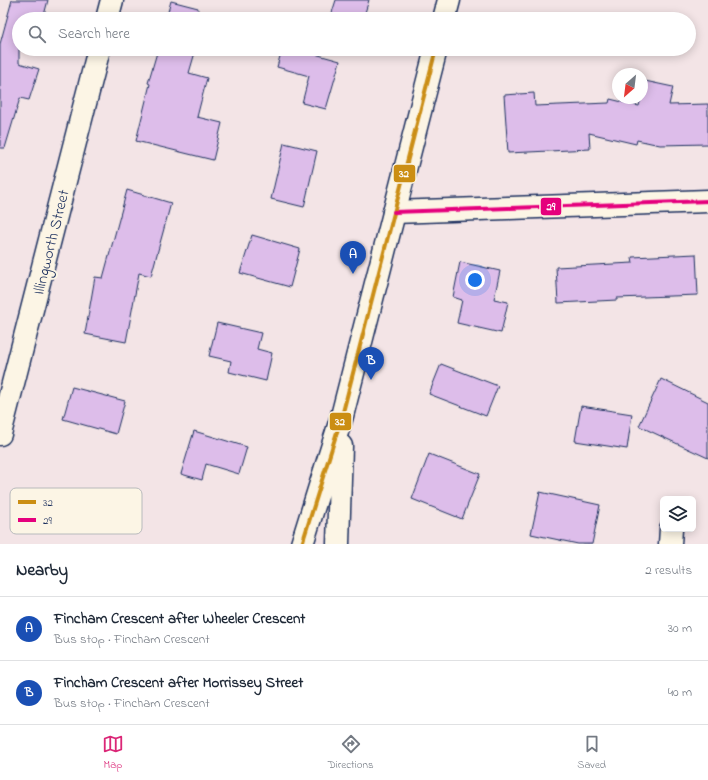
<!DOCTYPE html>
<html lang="en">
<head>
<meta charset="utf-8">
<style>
  body { margin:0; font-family:"Indie Flower",sans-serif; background:#f6f6f7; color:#1f2937 }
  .controls { position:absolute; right:12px; bottom:12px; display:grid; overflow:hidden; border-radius:6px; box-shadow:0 2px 10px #0003 }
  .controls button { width:36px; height:36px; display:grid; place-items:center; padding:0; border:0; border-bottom:1px solid #e0e1e3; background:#fff; color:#1f2937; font:20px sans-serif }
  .compass { position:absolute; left:612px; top:68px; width:36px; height:36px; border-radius:50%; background:#fff; box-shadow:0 2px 10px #0003; rotate:208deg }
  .you { position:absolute; left:475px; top:280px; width:14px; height:14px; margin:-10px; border:3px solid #fff; border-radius:50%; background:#1a73e8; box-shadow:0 0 0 6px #1a73e833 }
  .badge { display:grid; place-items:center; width:26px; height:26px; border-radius:50%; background:#db2777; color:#fff; font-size:13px; font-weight:700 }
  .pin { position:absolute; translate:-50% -33px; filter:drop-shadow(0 1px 2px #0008) }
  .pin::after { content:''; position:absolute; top:21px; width:14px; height:12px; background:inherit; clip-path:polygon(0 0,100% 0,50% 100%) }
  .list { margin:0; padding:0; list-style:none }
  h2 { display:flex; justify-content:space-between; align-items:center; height:52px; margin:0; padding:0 16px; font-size:17px }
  h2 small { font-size:13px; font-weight:400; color:#747a83 }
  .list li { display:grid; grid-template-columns:26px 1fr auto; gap:12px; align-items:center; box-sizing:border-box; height:64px; padding:0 16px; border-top:1px solid #e0e1e3 }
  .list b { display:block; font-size:15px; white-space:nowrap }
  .list p { margin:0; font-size:13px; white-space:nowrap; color:#747a83 }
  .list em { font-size:13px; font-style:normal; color:#747a83 }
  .icon { flex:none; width:22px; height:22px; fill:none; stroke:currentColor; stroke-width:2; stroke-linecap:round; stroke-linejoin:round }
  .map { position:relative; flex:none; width:708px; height:544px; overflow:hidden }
  .search { position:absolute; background:#fff; box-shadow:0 2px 10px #0003; left:12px; right:12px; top:12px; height:44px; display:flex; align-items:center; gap:10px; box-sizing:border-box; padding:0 14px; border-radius:22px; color:#747a83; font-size:15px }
  .sheet { height:180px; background:#fff }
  nav { display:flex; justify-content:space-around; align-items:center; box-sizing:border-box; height:56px; border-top:1px solid #e0e1e3; background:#fff; font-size:11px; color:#747a83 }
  nav a { display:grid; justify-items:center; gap:2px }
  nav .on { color:#db2777 }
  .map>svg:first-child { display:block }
  .building { fill:#ddbdea; stroke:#1b2f5e }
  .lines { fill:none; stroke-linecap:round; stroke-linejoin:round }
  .street-casing { stroke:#1b2f5e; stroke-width:25 }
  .street { stroke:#fcf5e5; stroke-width:22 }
  .bus-1-casing { stroke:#fcf5e5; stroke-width:7 }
  .bus-2-casing { stroke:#fcf5e5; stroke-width:7 }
  .bus-1 { stroke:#cb8e13; stroke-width:4 }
  .bus-2 { stroke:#e5007d; stroke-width:4 }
  .labels { text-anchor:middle; stroke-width:4; stroke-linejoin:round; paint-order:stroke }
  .street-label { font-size:16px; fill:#1b2f5e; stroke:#fcf5e5 }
  .key { fill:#fcf5e5; stroke:#b8babc; stroke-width:1 }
  .key-label { font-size:11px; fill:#1b2f5e }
  .line-badge { stroke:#fcf5e5; stroke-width:1.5 }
  .badge-label { font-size:11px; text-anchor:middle; font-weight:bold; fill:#fff }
</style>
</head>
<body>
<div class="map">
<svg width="708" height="544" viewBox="0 0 708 544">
  <rect width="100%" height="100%" fill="#f3e4e6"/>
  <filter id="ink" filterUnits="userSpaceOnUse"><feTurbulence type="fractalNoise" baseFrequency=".025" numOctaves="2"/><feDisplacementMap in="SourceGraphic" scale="8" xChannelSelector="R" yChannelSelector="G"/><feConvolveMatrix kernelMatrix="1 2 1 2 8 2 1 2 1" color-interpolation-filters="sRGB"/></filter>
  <g filter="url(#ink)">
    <g class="building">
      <polygon points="12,0 48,0 43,19 19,19 19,63 39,69 29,100 20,98 5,148 0,148 0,44"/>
      <polygon points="336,0 369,0 363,19 330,19"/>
      <polygon points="171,1 198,8 197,19 166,19"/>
      <polygon points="158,49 196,49 189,73 207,78 197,117 222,123 213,160 136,141 150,84 148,83"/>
      <polygon points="282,49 297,49 340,61 326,109 302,103 309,76 277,67"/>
      <polygon points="645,81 673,87 669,105 708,104 708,144 660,145 637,140 636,144 589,133 590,149 508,153 504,95 534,93 535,106 609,103 610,99 639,106"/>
      <polygon points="284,143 317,151 304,207 271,199"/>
      <polygon points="127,190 171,203 151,276 139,273 126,342 85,334 95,277 103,278"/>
      <polygon points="252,235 300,249 290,287 240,273"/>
      <polygon points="696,254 698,295 617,298 617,300 558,303 556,267 633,263 632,257"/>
      <polygon points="460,262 500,271 494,299 508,302 501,333 457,323 462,300 453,297"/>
      <polygon points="217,323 261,333 257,349 272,353 266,381 229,372 231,361 209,356"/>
      <polygon points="441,364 498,386 486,416 429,394"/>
      <polygon points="661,379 708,402 708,458 639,426"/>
      <polygon points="72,387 125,401 116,434 63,419"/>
      <polygon points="581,406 632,414 627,449 575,441"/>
      <polygon points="194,431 247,447 239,474 206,464 202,480 181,474"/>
      <polygon points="429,454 480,474 462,519 412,499"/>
      <polygon points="540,492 600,505 592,544 578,544 531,534"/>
    </g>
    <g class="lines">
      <g class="street-casing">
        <g id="street">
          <polyline points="107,19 112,0"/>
          <polyline points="444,19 449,0"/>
          <polyline points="394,212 708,201"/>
          <polyline points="0,434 99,49"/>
          <polyline points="302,544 342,416 436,49"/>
          <polyline points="338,544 341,446"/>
          <polyline points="670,544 671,529"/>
        </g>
      </g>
      <use href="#street" class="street"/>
      <g class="bus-1-casing">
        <polyline id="bus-1" points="302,544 342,416 436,49"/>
      </g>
      <g class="bus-2-casing">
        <polyline id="bus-2" points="394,212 708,201"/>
      </g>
      <use href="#bus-1" class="bus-1"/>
      <use href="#bus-2" class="bus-2"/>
    </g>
  </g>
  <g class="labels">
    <g class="street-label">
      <text transform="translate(50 242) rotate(-76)" y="6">Illingworth Street</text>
    </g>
  </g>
  <rect x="10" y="488" width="132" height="46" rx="6" class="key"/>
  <rect x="18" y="500" width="18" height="4" fill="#cb8e13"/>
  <rect x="18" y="518" width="18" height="4" fill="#e5007d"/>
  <g class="key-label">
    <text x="43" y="506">32</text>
    <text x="43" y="524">29</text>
  </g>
  <g class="line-badge">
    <rect x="393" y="164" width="23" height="19" rx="4" fill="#cb8e13"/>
    <rect x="540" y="197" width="22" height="19" rx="4" fill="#e5007d"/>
    <rect x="329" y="412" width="23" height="19" rx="4" fill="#cb8e13"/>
  </g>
  <g class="badge-label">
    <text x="404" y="177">32</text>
    <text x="551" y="210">29</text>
    <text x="340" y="425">32</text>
  </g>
</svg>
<div class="controls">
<button><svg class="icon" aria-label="layers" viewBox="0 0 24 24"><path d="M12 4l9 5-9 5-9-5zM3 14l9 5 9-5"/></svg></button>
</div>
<svg class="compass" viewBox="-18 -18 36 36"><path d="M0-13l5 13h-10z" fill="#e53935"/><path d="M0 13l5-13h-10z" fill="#747a83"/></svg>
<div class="you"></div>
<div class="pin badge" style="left:353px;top:274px;background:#1a4fb4">A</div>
<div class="pin badge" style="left:371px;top:380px;background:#1a4fb4">B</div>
<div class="search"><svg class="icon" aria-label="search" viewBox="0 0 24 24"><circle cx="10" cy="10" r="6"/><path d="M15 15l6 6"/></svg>Search here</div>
</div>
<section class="sheet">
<h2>Nearby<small>2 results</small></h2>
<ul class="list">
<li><span class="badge" style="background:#1a4fb4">A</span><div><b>Fincham Crescent after Wheeler Crescent</b><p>Bus stop · Fincham Crescent</p></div><em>30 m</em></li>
<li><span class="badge" style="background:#1a4fb4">B</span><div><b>Fincham Crescent after Morrissey Street</b><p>Bus stop · Fincham Crescent</p></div><em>40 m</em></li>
</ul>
</section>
<nav>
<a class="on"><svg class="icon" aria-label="map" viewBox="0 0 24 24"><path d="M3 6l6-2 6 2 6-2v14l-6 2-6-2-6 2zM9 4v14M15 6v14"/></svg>Map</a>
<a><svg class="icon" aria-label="directions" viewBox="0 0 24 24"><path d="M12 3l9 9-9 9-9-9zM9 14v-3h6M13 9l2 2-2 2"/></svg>Directions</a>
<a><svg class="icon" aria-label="saved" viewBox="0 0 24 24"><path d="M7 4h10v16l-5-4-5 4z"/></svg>Saved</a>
</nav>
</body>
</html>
